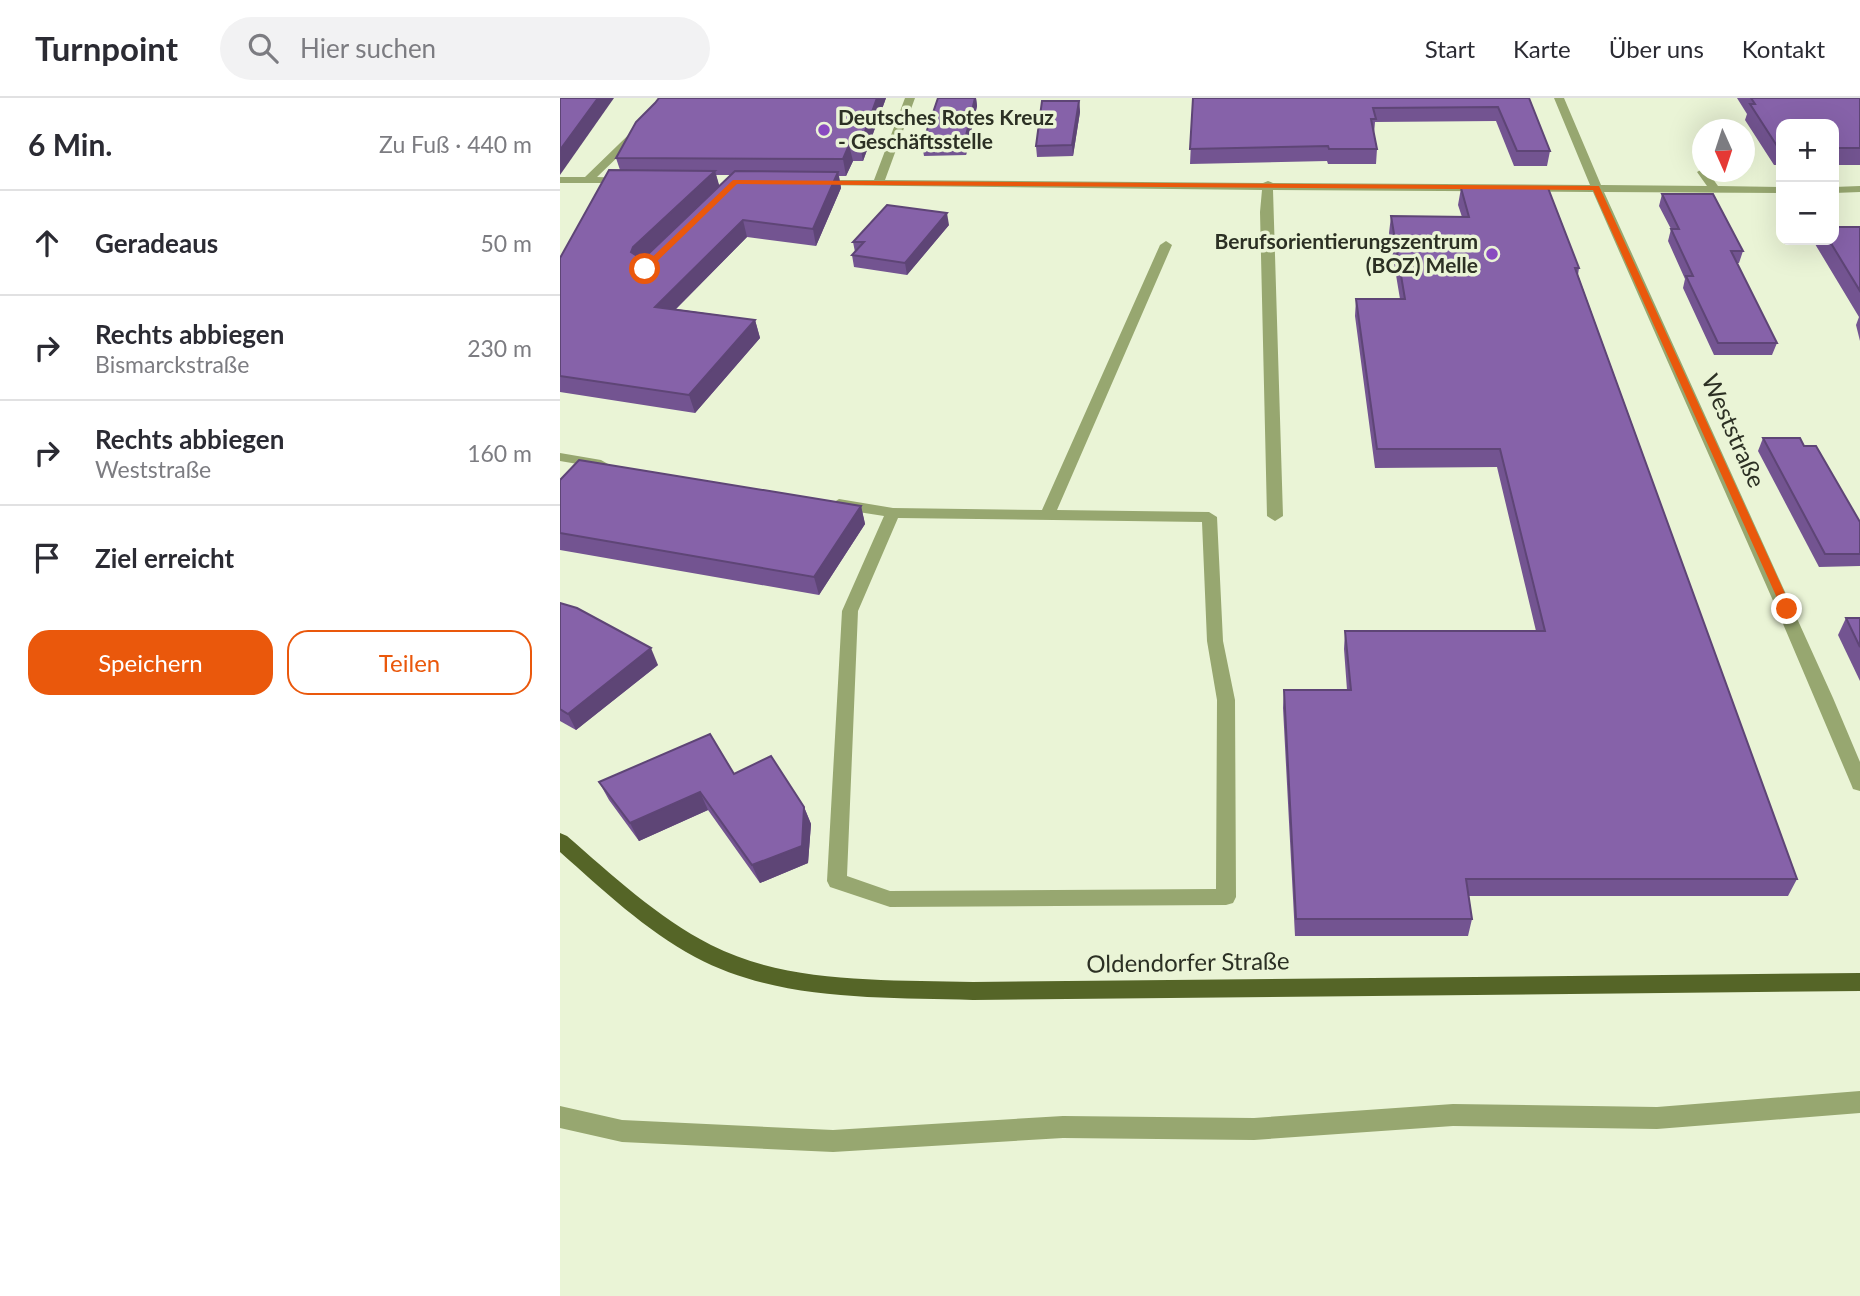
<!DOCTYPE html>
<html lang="de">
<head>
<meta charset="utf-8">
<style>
  body { margin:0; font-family:Lato,sans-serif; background:#f2f2f3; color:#2b2b33 }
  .controls { position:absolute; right:21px; top:21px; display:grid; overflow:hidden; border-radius:14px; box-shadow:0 7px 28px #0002 }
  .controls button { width:63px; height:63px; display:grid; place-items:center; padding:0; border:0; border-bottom:2px solid #e1e1e2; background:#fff; color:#2b2b33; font:35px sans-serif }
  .compass { position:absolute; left:1132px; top:21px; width:63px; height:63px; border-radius:50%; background:#fff; box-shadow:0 7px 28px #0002; rotate:177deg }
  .stop { position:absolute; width:21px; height:21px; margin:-16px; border:5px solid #ea580c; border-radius:50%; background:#fff }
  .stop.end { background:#ea580c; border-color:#fff; box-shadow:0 2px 7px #0008 }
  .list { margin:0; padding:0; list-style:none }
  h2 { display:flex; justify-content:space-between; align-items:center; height:91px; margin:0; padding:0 28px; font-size:30px }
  h2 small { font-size:23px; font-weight:400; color:#7c7c81 }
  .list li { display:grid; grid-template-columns:46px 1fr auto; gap:21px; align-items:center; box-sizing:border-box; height:105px; padding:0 28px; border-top:2px solid #e1e1e2 }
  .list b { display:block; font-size:26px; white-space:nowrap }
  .list p { margin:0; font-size:23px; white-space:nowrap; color:#7c7c81 }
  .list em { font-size:23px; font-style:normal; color:#7c7c81 }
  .actions { display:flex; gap:14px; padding:21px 28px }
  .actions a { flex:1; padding:16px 0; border:2px solid #ea580c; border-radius:21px; text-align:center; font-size:24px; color:#ea580c }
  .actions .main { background:#ea580c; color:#fff }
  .icon { flex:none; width:38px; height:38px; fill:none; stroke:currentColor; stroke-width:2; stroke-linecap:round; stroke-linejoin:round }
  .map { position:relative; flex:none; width:1300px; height:1198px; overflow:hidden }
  header { display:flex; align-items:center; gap:42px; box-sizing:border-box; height:98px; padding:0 35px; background:#fff; border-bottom:2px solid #e1e1e2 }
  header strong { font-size:33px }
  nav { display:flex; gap:38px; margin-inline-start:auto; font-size:24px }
  .search { width:490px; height:63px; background:#f2f2f3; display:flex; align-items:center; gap:18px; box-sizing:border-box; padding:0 24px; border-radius:38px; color:#7c7c81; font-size:26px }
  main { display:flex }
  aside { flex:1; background:#fff }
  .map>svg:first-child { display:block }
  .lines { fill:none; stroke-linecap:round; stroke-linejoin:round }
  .minor { fill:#97a770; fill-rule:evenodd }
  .major { fill:#556527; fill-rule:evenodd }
  .wall { fill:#735491; fill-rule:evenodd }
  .shaded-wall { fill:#5e4576 }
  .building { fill:#8662a9; stroke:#5e4576; stroke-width:2 }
  .route { fill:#ea580c }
  .poi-dot { fill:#894ac0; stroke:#eaf4d6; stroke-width:2.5 }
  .labels { text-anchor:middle; stroke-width:7; stroke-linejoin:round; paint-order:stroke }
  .far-poi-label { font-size:21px; font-weight:bold; fill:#2c3024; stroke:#eaf4d6; text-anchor:start }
  .street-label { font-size:24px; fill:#2c3024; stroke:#eaf4d6 }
</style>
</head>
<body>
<header>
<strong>Turnpoint</strong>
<div class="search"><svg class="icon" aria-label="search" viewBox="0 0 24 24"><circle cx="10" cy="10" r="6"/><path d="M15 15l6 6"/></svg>Hier suchen</div>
<nav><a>Start</a><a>Karte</a><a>Über uns</a><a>Kontakt</a></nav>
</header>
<main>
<aside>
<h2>6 Min.<small>Zu Fuß · 440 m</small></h2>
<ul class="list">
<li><svg class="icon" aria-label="ahead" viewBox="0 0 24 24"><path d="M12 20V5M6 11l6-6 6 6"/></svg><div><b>Geradeaus</b></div><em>50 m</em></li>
<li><svg class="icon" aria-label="right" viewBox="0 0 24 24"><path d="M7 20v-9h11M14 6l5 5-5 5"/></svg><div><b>Rechts abbiegen</b><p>Bismarckstraße</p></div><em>230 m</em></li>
<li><svg class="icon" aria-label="right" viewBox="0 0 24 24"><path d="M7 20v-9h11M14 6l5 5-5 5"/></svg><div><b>Rechts abbiegen</b><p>Weststraße</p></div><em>160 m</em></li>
<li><svg class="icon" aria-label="arrive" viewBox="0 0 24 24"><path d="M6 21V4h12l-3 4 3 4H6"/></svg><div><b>Ziel erreicht</b></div></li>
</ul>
<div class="actions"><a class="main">Speichern</a><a>Teilen</a></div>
</aside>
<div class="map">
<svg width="1300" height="1198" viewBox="0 0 1300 1198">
  <rect width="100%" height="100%" fill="#eaf4d6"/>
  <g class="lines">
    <g class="minor">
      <polygon points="102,0 112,0 98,20 37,79 66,80 70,81 70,85 0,85 0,79 25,79 90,16"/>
      <polygon points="345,0 355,0 325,82 703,85 708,83 713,85 1030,87 994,0 1004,0 1041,87 1147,88 1137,74 1142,71 1142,74 1148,74 1158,88 1221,89 1221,95 1044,94 1273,600 1300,664 1300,693 1293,691 1291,686 1218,514 1033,94 713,92 723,418 715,423 707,418 700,114 702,92 255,87 253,85 259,82 314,82"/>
      <polygon points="1300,88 1300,94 1274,95 1274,89"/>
      <path d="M606 143 612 147 497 412 649 414 657 419 663 543 675 602 676 799 673 805 666 807 330 809 270 789 267 783 282 513 324 418 279 411 271 406 279 401 333 410 482 412 600 147ZM338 420 642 424 647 543 657 602 656 791 330 793 287 778 298 513Z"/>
      <polygon points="0,355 41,362 48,366 41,370 0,363"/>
      <polygon points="1300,993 1300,1015 1097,1031 893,1028 694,1042 503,1040 273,1054 62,1044 0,1030 0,1008 62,1022 273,1032 503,1018 694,1020 893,1006 1097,1009"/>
    </g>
    <path class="major" d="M0 735 7 738C52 777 97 819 151 847 230 887 327 881 413 884L1300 875V893L413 902C321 899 219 904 135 859 85 832 43 792 0 754Z"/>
  </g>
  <g class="wall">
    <path d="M326 0 303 63H293L286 78H279L281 90 256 148 187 139 116 211 195 222 200 240 135 315 0 294V160L60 72 56 60ZM156 77H170L159 88Z"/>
    <polygon points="378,0 416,0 417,8 406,57 364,58 362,47"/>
    <polygon points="633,0 969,0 990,53 987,68 954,68 936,23 815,24 814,36 817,51 816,66 768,66 767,63 630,66"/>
    <polygon points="1177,0 1300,0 1300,67 1274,67 1274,26 1221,26 1221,67 1214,67 1185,22 1187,16"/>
    <polygon points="519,3 520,14 513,58 477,59 476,48"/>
    <polygon points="901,90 1019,170 1018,177 1237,781 1228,798 909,798 912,821 908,838 735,838 723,610 724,592 787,592 784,551 785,533 976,533 937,369 815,370 795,218 796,201 840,201 829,135 831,118 902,119 898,107"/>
    <polygon points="1102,96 1183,153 1179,165 1177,165 1217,245 1212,257 1154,257 1123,190 1125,181 1108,143 1111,131 1099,108"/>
    <polygon points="389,127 347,177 294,169 292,157 295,154 293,144"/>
    <polygon points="1300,129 1300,243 1296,227 1299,219 1255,146 1256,142 1274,142"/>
    <polygon points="1203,340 1300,424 1300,468 1259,469 1198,353"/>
    <polygon points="0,382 301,408 305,426 259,497 0,452"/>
    <polygon points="0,505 98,567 16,632 0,623"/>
    <polygon points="1286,520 1300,520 1300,583 1278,537"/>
    <polygon points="174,676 244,709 251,726 248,765 200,785 148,712 79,743 49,702 39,684"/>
  </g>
  <g class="shaded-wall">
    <polygon points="38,0 54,0 0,77 0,52"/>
    <polygon points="317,0 326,0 303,63 300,47"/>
    <polygon points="415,0 416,0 417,8 406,57 404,46"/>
    <polygon points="519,3 520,14 513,58 512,47"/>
    <polygon points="289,47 293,63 286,78 283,61"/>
    <polygon points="155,73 160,90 79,166 71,154 73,149"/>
    <polygon points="278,74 281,90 256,148 253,131"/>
    <polygon points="387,115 389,127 347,177 345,165"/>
    <polygon points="183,122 187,139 101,226 95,209"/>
    <polygon points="195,222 200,240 135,315 129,297"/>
    <polygon points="301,408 305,426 259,497 254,479"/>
    <polygon points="91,550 98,567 16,632 8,616"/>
    <polygon points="140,694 148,712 79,743 70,725"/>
    <polygon points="244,709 251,726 248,765 200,785 192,767"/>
  </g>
  <g class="building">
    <polygon points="0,0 38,0 0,52"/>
    <polygon points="99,0 317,0 300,47 289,47 283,61 56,60 76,24 95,5"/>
    <polygon points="378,0 415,0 404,46 362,47"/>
    <polygon points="633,0 969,0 990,53 957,53 938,9 813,10 816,21 811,21 817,51 769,51 768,48 630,51"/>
    <polygon points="1191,0 1300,0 1300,50 1274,50 1274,26 1221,26 1221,51 1219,51 1190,6 1195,6"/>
    <polygon points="482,3 519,3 512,47 476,48"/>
    <polygon points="49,72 155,73 73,149 71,154 80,160 85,159 175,73 278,74 253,131 183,122 95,209 195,222 129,297 0,278 0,160"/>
    <polygon points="901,90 988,90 1019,170 1015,170 1237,781 906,781 912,821 736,821 724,592 791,592 785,533 985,533 940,351 817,351 796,201 845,201 831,118 909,119"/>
    <polygon points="1102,96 1153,96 1183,153 1171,153 1217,245 1158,245 1126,178 1133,178 1111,131 1119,131"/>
    <polygon points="327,107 387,115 345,165 292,157 304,144 293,144"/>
    <polygon points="1274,129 1300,129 1300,193 1269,142 1274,142"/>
    <polygon points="1203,340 1240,340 1244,348 1256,348 1300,424 1300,456 1265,456"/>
    <polygon points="19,362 301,408 254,479 0,435 0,382"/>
    <polygon points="0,505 17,510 91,550 8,616 0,611"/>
    <polygon points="1286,520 1300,520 1300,549"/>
    <polygon points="150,636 174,676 211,658 244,709 242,748 192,767 140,694 70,725 39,684"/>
  </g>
  <polygon class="route" points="173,82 1039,88 1232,511 1227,515 1222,511 1033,92 177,86 88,172 82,172 82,169"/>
  <g class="poi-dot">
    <circle cx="264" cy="32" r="7"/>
    <circle cx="932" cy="156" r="7"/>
  </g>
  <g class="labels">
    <g class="far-poi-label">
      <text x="278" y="27">Deutsches Rotes Kreuz<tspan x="278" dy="24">- Geschäftsstelle</tspan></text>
      <text x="918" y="151" text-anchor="end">Berufsorientierungszentrum<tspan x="918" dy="24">(BOZ) Melle</tspan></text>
    </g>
    <g class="street-label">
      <text transform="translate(1173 333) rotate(66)" y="8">Weststraße</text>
      <text transform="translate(628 865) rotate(-1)" y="8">Oldendorfer Straße</text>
    </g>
  </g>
</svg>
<div class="controls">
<button>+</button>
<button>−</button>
</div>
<svg class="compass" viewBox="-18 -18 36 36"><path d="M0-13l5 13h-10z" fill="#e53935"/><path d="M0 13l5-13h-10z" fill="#7c7c81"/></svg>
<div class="stop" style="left:85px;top:171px"></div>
<div class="stop end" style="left:1227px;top:511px"></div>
</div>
</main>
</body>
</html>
